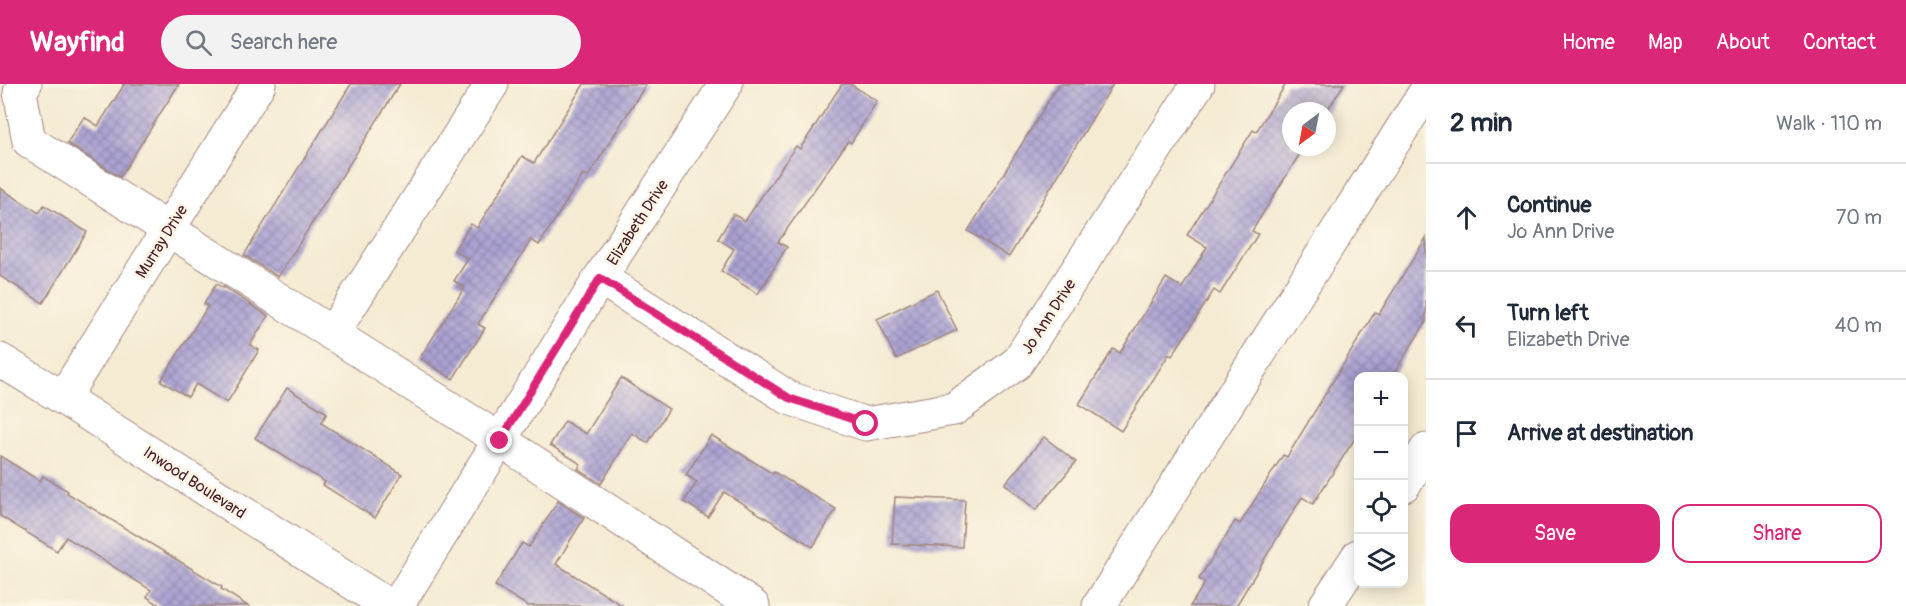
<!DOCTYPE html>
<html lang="en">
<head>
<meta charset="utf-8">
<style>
  body { margin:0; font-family:Pangolin,sans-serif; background:#f2f2f3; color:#1f2937 }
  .controls { position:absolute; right:18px; bottom:18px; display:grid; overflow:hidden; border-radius:12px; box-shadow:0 3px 15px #0003 }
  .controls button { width:54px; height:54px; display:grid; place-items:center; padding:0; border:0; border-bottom:2px solid #e0e1e3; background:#fff; color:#1f2937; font:30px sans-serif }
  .compass { position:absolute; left:1282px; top:18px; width:54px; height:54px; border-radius:50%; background:#fff; box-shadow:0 3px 15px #0003; rotate:212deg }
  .stop { position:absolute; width:18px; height:18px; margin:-14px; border:4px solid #db2777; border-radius:50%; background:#fff }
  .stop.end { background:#db2777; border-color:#fff; box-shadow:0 2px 6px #0008 }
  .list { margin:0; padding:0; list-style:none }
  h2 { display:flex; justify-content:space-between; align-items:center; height:78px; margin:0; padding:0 24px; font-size:26px }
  h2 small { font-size:20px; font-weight:400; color:#747a83 }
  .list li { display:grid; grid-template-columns:39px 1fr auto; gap:18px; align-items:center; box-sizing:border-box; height:108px; padding:0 24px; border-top:2px solid #e0e1e3 }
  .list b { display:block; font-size:22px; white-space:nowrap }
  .list p { margin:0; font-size:20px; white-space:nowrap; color:#747a83 }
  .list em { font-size:20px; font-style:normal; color:#747a83 }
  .actions { display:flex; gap:12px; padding:18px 24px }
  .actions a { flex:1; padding:14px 0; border:2px solid #db2777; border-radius:18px; text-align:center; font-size:21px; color:#db2777 }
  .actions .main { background:#db2777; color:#fff }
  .icon { flex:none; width:33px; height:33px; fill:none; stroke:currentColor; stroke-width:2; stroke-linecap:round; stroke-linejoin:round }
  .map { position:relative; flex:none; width:1426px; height:522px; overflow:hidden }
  header { display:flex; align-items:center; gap:36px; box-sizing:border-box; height:84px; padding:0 30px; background:#db2777; color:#fff }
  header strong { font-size:28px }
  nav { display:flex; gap:33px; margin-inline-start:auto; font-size:21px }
  .search { width:420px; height:54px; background:#f2f2f3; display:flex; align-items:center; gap:15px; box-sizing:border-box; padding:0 21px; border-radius:33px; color:#747a83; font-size:22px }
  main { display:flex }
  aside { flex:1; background:#fff }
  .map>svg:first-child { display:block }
  .building { fill:url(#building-cross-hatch) }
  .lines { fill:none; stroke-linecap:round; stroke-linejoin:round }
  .minor-casing { stroke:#a0857f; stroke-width:35 }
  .minor { stroke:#fff; stroke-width:33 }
  .route { stroke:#db2777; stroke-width:8 }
  .labels { text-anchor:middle; stroke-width:5; stroke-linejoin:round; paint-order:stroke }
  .street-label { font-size:16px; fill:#4a1f2b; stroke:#fcf5e5 }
</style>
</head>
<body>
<header>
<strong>Wayfind</strong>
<div class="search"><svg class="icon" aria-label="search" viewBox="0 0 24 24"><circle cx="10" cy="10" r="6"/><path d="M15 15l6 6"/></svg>Search here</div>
<nav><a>Home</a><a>Map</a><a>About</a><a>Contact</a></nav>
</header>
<main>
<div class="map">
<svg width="1426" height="522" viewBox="0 0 1426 522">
  <defs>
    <pattern id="building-cross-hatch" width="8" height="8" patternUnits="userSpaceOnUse" patternTransform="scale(1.5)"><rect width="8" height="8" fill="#aba3d3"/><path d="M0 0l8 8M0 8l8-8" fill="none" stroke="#8d84ab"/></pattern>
  </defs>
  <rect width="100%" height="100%" fill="#fcf5e5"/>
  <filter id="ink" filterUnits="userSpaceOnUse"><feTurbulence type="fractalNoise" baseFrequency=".0167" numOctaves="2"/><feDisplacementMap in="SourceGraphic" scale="12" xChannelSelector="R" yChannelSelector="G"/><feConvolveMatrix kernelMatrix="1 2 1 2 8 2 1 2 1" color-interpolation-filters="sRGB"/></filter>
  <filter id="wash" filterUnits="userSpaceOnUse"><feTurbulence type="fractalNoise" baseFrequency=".008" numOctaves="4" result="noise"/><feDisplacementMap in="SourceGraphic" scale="24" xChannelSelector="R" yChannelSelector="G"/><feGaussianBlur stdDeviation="1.35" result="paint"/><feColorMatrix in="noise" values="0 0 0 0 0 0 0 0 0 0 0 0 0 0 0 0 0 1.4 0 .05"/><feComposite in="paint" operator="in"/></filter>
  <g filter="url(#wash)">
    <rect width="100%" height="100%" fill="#f5ebd3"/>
    <g id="blocks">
      <g class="building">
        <polygon points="122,0 179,0 120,93 67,59 84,33 98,42 124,1"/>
        <polygon points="351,0 400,0 278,193 244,171"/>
        <polygon points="584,0 646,0 588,93 583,91 539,161 531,156 478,240 485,244 453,295 420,274 465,203 454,197 468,175 454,166 471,140 477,144 522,72 534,79"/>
        <polygon points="842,0 850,0 877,17 851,59 848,57 778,158 787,163 758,210 721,187 734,165 718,155 733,130 745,137 796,62 800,65"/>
        <polygon points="1059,0 1113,0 1009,173 968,147"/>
        <polygon points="1286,0 1344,0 1327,27 1291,27 1291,63 1304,63 1252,147 1258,150 1220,210 1214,206 1172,272 1169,270 1121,347 1079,320 1113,265 1120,269 1166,194 1182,204 1207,163 1187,151 1253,46 1256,48"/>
        <polygon points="0,104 39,129 44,121 87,148 43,219 0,192"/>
        <polygon points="1426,154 1426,238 1392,292 1359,292 1359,348 1313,420 1302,413 1236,522 1190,522 1205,499 1199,495 1235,437 1240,440 1283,371 1287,373 1375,228 1379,230"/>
        <polygon points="216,200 223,204 224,203 268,232 250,261 259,266 227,319 196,300 188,313 161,297 208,222 204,220"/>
        <polygon points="937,206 957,246 896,275 877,235"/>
        <polygon points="621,294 669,325 648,359 632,349 601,400 578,385 581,380 550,361 565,337 586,350"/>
        <polygon points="287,304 327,329 321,339 402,390 375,434 323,401 325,398 255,354"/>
        <polygon points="711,351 773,390 774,388 836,425 813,463 724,408 708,433 684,418 697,398 686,391"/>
        <polygon points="1044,353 1076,378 1036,426 1005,400"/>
        <polygon points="0,372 40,397 43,392 68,407 67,409 222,503 221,505 248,522 161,522 147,513 151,506 66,453 57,467 0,432"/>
        <polygon points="895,413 965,416 962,463 892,460"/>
        <polygon points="558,417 584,434 556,480 623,522 528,522 495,502 522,459 529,463"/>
      </g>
    </g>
  </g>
  <g filter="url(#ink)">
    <use href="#blocks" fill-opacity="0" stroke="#a0857f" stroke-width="1.5"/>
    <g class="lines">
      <g class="minor-casing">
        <g id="minor">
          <polyline points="25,0 20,8 29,57 500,356 753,522"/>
          <polyline points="600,194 789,314 866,340 954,325 1017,279 1198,0"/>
          <polyline points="332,250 492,0"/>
          <polyline points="0,276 63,314 389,522"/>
          <polyline points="63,314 259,0"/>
          <polyline points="1404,401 1426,366"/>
          <polyline points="397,522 600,194 726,0"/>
          <polyline points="1099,522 1426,7"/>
          <polyline points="1325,522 1358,472"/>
        </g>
      </g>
      <use href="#minor" class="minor"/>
    </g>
  </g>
  <g class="lines" filter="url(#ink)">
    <polyline class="route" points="500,357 600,194 789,314 866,340"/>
  </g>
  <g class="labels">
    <g class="street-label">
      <text transform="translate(637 138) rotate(-57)" y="6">Elizabeth Drive</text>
      <text transform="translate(161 157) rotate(-58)" y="6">Murray Drive</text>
      <text transform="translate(1048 232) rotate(-57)" y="6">Jo Ann Drive</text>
      <text transform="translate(195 398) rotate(33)" y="6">Inwood Boulevard</text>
    </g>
  </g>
</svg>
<div class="controls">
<button>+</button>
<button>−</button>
<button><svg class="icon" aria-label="locate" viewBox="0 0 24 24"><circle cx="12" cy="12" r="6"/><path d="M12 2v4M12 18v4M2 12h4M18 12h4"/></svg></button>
<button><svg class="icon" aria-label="layers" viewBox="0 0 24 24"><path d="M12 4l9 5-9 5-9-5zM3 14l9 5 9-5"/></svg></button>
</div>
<svg class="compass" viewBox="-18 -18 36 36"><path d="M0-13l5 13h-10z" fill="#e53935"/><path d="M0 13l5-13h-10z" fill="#747a83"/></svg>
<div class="stop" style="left:866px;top:340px"></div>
<div class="stop end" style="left:500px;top:357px"></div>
</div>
<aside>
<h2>2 min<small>Walk · 110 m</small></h2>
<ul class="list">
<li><svg class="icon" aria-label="ahead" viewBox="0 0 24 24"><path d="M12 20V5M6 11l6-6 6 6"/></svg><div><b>Continue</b><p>Jo Ann Drive</p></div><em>70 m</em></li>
<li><svg class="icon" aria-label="left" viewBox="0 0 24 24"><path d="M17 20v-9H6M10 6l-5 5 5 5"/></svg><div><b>Turn left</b><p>Elizabeth Drive</p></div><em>40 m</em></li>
<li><svg class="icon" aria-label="arrive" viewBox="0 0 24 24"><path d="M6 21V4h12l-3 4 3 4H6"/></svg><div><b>Arrive at destination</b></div></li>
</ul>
<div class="actions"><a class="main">Save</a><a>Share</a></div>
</aside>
</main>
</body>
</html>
